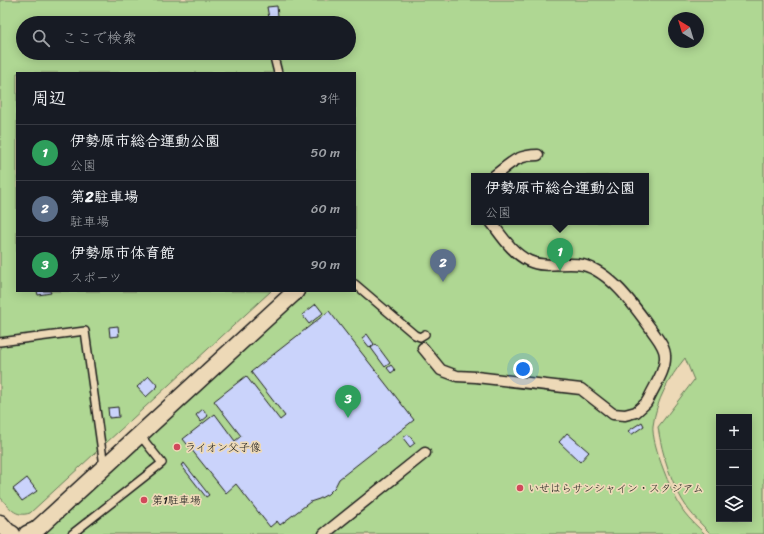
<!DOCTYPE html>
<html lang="ja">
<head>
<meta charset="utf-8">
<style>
  body { margin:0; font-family:Sriracha,"Klee One",sans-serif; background:#20242c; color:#f1f3f6 }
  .controls { position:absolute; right:12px; bottom:12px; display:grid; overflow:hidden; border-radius:0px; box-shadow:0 2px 10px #0003 }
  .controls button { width:36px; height:36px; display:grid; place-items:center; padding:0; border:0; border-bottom:1px solid #363941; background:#171b24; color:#f1f3f6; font:20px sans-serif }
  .compass { position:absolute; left:668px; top:12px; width:36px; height:36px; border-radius:50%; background:#171b24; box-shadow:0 2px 10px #0003; rotate:322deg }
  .you { position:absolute; left:523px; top:369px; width:14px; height:14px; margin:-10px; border:3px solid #fff; border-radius:50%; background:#1a73e8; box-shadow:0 0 0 6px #1a73e833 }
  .badge { display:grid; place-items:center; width:26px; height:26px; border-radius:50%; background:#8c9099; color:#fff; font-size:13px; font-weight:700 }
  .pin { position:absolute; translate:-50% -33px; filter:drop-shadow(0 1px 2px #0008) }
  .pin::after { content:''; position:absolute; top:21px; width:14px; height:12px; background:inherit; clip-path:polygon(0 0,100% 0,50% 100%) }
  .popup { position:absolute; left:471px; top:173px; width:178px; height:52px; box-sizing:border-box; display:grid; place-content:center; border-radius:0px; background:#171b24; filter:drop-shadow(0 1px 3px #0005); font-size:13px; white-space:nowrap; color:#9ea1a6 }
  .popup b { font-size:15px; color:#f1f3f6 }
  .popup::after { content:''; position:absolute; left:50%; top:100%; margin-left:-8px; border:8px solid transparent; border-top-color:#171b24 }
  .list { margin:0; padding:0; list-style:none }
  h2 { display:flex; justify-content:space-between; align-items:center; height:52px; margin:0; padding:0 16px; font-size:17px }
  h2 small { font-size:13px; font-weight:400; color:#9ea1a6 }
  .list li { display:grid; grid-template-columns:26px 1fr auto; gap:12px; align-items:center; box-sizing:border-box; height:56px; padding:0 16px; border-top:1px solid #363941 }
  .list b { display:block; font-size:15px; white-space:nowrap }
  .list p { margin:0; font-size:13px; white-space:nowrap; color:#9ea1a6 }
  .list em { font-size:13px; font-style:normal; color:#9ea1a6 }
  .icon { flex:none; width:22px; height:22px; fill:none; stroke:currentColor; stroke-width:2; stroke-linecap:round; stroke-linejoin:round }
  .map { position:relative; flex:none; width:764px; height:534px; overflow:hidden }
  .search { position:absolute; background:#171b24; box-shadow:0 2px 10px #0003; left:16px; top:16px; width:340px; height:44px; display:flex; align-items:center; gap:10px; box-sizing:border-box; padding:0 14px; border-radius:22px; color:#9ea1a6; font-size:15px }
  .panel { position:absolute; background:#171b24; box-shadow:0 2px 10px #0003; left:16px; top:72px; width:340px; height:220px; border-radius:0px }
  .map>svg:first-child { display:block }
  .green { fill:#afd793; stroke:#667a58; fill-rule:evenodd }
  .building { fill:#cad3fb; stroke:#1c1c1c }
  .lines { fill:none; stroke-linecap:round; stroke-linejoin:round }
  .service-casing { stroke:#1c1c1c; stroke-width:10 }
  .pedestrian-casing { stroke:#1c1c1c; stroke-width:13 }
  .tertiary-casing { stroke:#1c1c1c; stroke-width:19 }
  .service { stroke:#edd9b7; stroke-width:7 }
  .pedestrian { stroke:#edd9b7; stroke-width:10 }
  .tertiary { stroke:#edd9b7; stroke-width:16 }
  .poi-dot { fill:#d1495b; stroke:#edd9b7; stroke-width:1.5 }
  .labels { text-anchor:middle; stroke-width:3.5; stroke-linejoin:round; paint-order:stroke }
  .poi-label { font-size:11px; fill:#1c1c1c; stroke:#edd9b7; text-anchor:start }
</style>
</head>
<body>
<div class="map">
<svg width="764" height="534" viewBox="0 0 764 534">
  <rect width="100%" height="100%" fill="#edd9b7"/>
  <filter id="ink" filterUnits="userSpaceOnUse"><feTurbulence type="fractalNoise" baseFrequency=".025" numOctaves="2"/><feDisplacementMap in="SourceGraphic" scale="8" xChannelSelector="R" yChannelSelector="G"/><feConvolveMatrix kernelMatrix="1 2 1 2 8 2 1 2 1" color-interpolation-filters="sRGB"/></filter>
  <g filter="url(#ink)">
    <path class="green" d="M0 0H764V534H711C703 526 695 518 688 509 672 486 662 455 658 427L694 380 685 358C669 378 656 401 653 426 651 444 673 497 684 512 690 520 698 527 705 534H42L307 291H355V73H17V291H271L30 513C15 518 9 507 0 497ZM674 18H698V42H674ZM23 23H349V53H23ZM474 176H646V222H474ZM719 417H749V519H719Z"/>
    <g class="building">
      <polygon points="277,6 278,16 269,18 267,7"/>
      <polygon points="37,291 50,291 51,293 38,295"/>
      <polygon points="316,304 323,313 309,324 302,315"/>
      <polygon points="329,311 414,420 339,479 335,487 328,494 319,499 310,502 280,525 277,521 270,527 236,484 226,493 183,439 215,414 235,441 241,436 214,401 246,376 280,420 285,416 251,372"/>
      <polygon points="118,326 119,336 110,337 109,327"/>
      <polygon points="367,334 374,344 370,348 362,338"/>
      <polygon points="376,344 390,363 385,367 371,348"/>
      <polygon points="391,365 395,370 391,373 387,368"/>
      <polygon points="149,376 158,386 146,397 137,387"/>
      <polygon points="118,407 119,417 109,418 108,408"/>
      <polygon points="203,409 208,416 201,422 196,415"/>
      <polygon points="642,422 644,426 631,435 628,431"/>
      <polygon points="567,433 589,452 580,462 559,442"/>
      <polygon points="408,434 415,443 410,447 403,438"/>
      <polygon points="184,463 209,495 206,497 181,465"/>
      <polygon points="27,478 37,491 22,501 13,489"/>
    </g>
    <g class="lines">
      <g class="service-casing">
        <g id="service">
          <polyline points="273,53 278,73"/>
          <polyline points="355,284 415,335 420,337 425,334"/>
          <polyline points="0,342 85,331 104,466"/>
          <polyline points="72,534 162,463 139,434"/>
        </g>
      </g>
      <g class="pedestrian-casing">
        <g id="pedestrian">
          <path d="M494 176C510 164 516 155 538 155"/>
          <path d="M423 348 441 370 457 376 476 377 581 389 613 414 625 415 636 412 646 403 649 398C655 385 666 370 665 356 665 346 656 337 651 329 635 307 611 272 583 265 565 261 546 269 529 261 512 253 502 236 491 222"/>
          <polyline points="324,534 425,453"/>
        </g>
      </g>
      <g class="tertiary-casing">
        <g id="tertiary">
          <polyline points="0,523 8,532 12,534"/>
          <polyline points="27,534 36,530 296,291"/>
        </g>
      </g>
      <use href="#service" class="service"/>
      <use href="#pedestrian" class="pedestrian"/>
      <use href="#tertiary" class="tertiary"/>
    </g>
  </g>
  <g class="poi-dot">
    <circle cx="177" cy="447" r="4"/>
    <circle cx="520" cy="488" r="4"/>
    <circle cx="144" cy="500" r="4"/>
  </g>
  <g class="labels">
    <g class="poi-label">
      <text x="185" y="451">ライオン父子像</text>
      <text x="528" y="492">いせはらサンシャイン・スタジアム</text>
      <text x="152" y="504">第1駐車場</text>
    </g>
  </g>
</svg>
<div class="controls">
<button>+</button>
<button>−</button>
<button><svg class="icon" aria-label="layers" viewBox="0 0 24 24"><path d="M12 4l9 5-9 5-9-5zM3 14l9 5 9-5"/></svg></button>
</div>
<svg class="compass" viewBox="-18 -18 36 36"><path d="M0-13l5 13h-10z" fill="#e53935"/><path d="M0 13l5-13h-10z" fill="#9ea1a6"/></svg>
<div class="you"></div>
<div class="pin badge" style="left:560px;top:271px;background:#2e9e5b">1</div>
<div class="popup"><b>伊勢原市総合運動公園</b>公園</div>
<div class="pin badge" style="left:443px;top:282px;background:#5c6f8a">2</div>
<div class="pin badge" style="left:348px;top:418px;background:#2e9e5b">3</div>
<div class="search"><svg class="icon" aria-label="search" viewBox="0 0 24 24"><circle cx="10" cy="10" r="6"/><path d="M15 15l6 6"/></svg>ここで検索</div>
<section class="panel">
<h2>周辺<small>3件</small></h2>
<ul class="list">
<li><span class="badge" style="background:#2e9e5b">1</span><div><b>伊勢原市総合運動公園</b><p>公園</p></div><em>50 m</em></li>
<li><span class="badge" style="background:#5c6f8a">2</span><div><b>第2駐車場</b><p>駐車場</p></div><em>60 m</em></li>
<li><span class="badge" style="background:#2e9e5b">3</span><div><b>伊勢原市体育館</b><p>スポーツ</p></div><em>90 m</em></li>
</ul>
</section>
</div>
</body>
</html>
